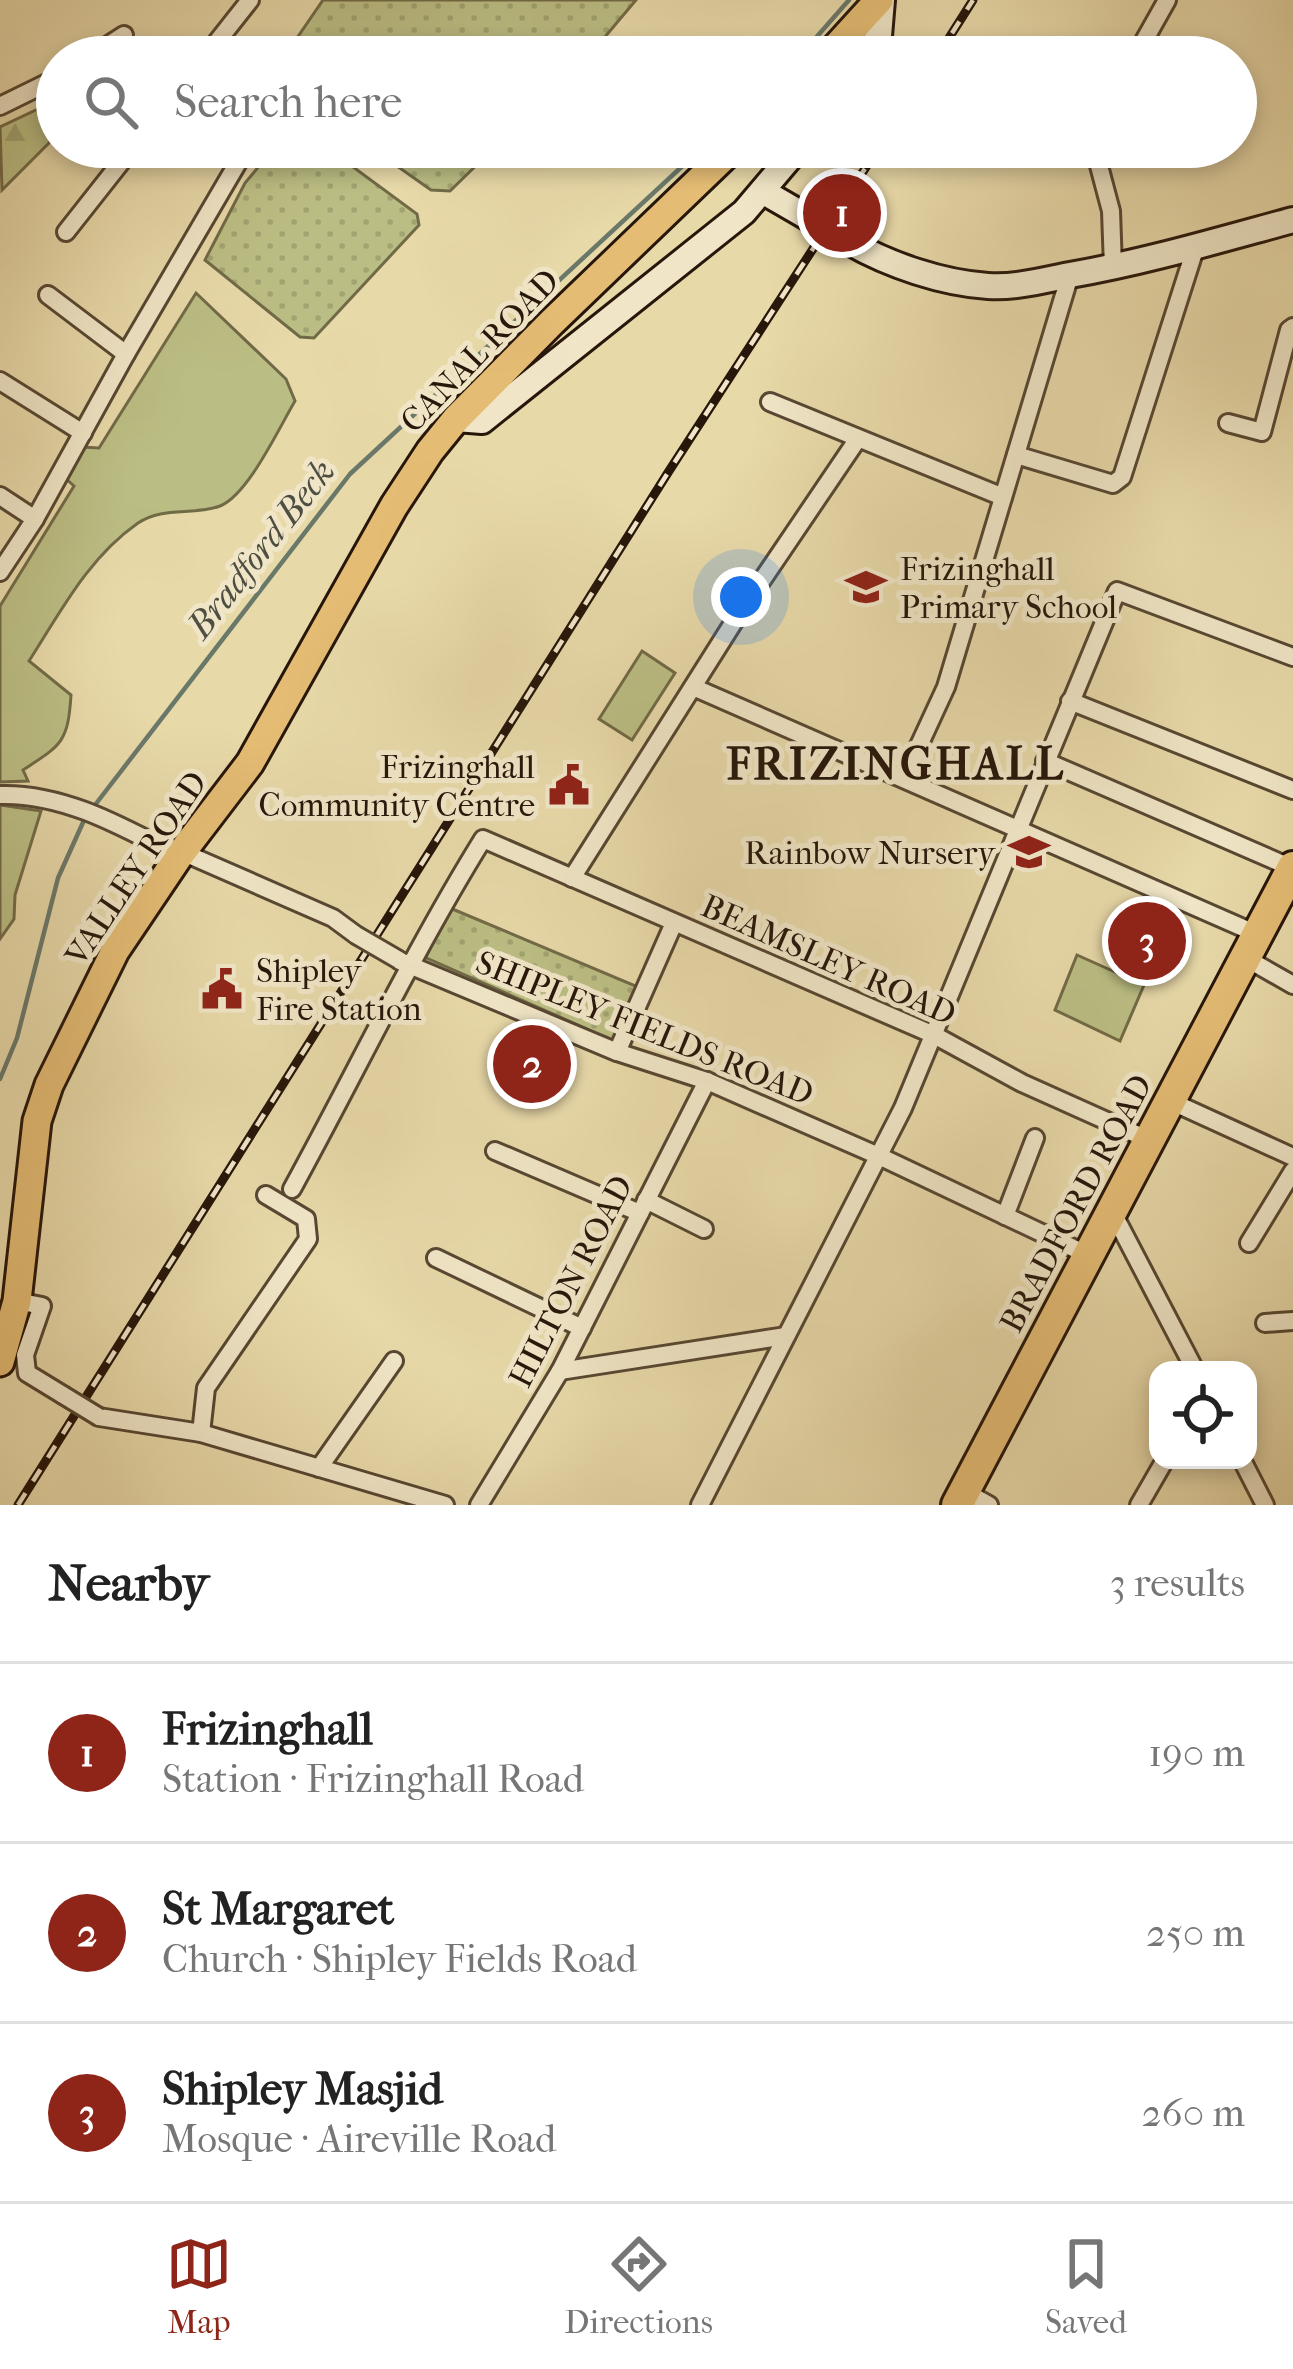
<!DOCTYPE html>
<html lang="en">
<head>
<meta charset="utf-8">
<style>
  body { margin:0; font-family:"IM FELL French Canon",serif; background:#f6f6f6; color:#222 }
  .controls { position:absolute; right:36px; bottom:36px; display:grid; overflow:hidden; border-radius:24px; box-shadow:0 6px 18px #0003 }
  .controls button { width:108px; height:108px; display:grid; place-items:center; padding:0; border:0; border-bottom:3px solid #e0e0e0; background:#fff; color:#222; font:60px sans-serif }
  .you { position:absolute; left:741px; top:597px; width:42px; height:42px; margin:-30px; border:9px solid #fff; border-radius:50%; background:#1a73e8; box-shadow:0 0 0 18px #1a73e833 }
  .badge { display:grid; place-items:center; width:78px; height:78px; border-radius:50%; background:#8f2418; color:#fff; font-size:39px; font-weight:700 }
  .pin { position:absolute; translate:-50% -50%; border:6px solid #fff; box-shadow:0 3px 12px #0006 }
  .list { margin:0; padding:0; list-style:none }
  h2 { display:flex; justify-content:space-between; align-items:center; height:156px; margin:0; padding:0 48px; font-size:51px }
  h2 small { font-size:39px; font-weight:400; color:#767676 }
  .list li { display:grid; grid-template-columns:78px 1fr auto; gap:36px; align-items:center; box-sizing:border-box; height:180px; padding:0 48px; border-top:3px solid #e0e0e0 }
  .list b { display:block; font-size:45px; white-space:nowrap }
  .list p { margin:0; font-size:39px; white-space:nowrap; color:#767676 }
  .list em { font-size:39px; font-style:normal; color:#767676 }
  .icon { flex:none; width:66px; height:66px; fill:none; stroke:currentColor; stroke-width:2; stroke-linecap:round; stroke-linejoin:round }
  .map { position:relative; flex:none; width:1293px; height:1505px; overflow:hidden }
  .search { position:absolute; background:#fff; box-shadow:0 6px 18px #0003; left:36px; right:36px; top:36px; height:132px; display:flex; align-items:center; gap:30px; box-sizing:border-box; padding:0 42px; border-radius:66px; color:#767676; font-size:45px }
  .sheet { height:696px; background:#fff }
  nav { display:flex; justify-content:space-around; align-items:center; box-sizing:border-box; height:168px; border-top:3px solid #e0e0e0; background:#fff; font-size:33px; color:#767676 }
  nav a { display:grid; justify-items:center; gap:6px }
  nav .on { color:#8f2418 }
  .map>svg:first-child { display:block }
  .grass { fill:#bbbe84; stroke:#716a47; stroke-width:3 }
  .forest { fill:url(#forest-firs); stroke:#716a47; stroke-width:3 }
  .park { fill:url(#park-dots); stroke:#716a47; stroke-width:3 }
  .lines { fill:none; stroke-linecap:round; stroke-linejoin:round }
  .stream { stroke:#6a786a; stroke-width:4.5 }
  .street-casing { stroke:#574732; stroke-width:22 }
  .secondary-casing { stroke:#27160a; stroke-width:30 }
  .primary-casing { stroke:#27160a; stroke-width:33 }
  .highway-casing { stroke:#27160a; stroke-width:36 }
  .street { stroke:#f0e6c7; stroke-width:16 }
  .secondary { stroke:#f0e6c7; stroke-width:24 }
  .primary { stroke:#e4bc74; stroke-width:27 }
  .highway { stroke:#e4bc74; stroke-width:30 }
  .rail-casing { stroke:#27160a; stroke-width:9 }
  .rail { stroke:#f0e6c7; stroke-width:4.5; stroke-dasharray:14; stroke-linecap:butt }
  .street-bridge-casing { stroke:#574732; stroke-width:22; stroke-linecap:butt }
  .secondary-bridge-casing { stroke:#27160a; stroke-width:30; stroke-linecap:butt }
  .street-bridge { stroke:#f0e6c7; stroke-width:16 }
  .secondary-bridge { stroke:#f0e6c7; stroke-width:24 }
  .labels { text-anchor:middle; stroke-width:10; stroke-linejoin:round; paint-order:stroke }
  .street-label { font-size:33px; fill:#27160a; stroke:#f0e6c7 }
  .poi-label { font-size:33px; fill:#27160a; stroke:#f0e6c7; text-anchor:start }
  .water-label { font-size:36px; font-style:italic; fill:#4e4f42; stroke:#f0e6c7 }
  .district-label { font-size:45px; font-weight:bold; letter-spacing:3px; fill:#27160a; stroke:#f0e6c7 }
</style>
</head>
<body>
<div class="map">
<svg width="1293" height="1505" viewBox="0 0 1293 1505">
  <defs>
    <pattern id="forest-firs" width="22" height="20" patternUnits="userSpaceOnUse" patternTransform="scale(3)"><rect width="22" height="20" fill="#bbbe84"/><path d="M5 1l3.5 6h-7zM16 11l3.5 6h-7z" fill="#a1a371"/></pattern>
    <pattern id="park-dots" width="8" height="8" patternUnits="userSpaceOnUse" patternTransform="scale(3)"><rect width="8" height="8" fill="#bbbe84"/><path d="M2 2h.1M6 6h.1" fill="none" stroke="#a1a371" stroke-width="1.8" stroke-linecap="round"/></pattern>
  </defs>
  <rect width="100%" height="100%" fill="#e8d9a9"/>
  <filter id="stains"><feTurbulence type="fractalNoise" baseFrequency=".00167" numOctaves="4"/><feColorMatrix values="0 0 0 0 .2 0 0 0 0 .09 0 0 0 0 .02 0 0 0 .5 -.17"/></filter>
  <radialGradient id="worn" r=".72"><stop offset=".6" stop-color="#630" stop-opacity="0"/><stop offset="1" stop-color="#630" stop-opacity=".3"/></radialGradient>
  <g class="grass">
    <path d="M196 293 286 379 295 401C279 428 248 495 220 506 193 516 163 506 138 523 88 558 61 611 29 661L71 695C68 743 61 745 23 770L28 781 0 782V606L74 486 64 477 82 447 99 448Z"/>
    <polygon points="642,651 675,673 632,740 599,719"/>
    <polygon points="0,805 41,811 15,895 14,919 0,939"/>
    <polygon points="1077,955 1144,985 1120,1041 1055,1010"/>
  </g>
  <polygon class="forest" points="57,100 57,135 2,190 0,127"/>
  <g class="park">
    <polygon points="323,0 636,0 588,57 284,57"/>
    <polygon points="275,147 326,147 417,214 419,225 314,338 300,337 205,260 245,183"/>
    <polygon points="370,147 495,147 450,191 431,190"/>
    <polygon points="450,908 638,987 614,1041 422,956"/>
  </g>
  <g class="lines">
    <g class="stream">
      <polyline points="799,57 849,0"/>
      <polyline points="0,1079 17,1038 58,878 85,818 350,474 703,147"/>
    </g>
    <g class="street-casing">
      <g id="street">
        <polyline points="90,57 124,35"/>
        <polyline points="205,57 250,0"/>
        <polyline points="1135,57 1167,0"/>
        <polyline points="0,106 57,78"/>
        <polyline points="1094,147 1111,211 1113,267"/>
        <polyline points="66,232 133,147"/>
        <polyline points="48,295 126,354"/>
        <polyline points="0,381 83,433"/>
        <polyline points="770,402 1003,497"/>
        <polyline points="1228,423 1262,432 1289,330 1293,327"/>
        <polyline points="1016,455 1113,484 1122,477 1196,246"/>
        <polyline points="0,496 35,519"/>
        <polyline points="0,572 35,519 126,354 247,147"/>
        <polyline points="693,687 1257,934"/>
        <polyline points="1070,701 1293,790"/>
        <polyline points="1045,761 1292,868"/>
        <polyline points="904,778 946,687 1070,275"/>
        <path d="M0 795C64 793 123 827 179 856"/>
        <polyline points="182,852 333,918 356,935"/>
        <polyline points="572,878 735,620 857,440"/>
        <polyline points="1244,957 1293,985"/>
        <polyline points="400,961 617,1052 707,1081 881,1157 1088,1255"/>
        <polyline points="617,1052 674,923"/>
        <polyline points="1168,1100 1293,1157"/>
        <polyline points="495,1151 640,1213"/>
        <path d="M292 1189C356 1072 413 952 483 839L934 1035 1022 1083 1147 1139"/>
        <polyline points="646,1200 704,1229"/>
        <polyline points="1112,1211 1195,1370"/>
        <polyline points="1005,1216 1035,1138"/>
        <polyline points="1249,1243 1293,1171"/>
        <polyline points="436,1258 582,1328"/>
        <polyline points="17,1301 42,1306 25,1355 27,1373 63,1395"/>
        <polyline points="1265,1323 1293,1321"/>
        <polyline points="560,1371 786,1336"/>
        <polyline points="99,1417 201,1433 445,1505"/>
        <polyline points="201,1433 206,1388 308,1239 306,1219 266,1195"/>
        <polyline points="1242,1460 1265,1505"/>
        <polyline points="319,1468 394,1361"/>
        <polyline points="964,1491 989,1505"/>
        <polyline points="479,1505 560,1371 707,1081"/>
        <polyline points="700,1505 903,1108 1117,591 1293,657"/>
        <polyline points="1139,1505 1165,1460"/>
      </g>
    </g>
    <g class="secondary-casing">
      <g id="secondary">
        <polyline points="864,57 879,36 882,0"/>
        <polyline points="764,192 807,217"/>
        <path d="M849 242C889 265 942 283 988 286 1015 288 1044 280 1070 275 1145 262 1219 240 1293 220"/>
        <polyline points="456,419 482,421 744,212 799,147"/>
      </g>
    </g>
    <g class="primary-casing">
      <g id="primary">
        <polyline points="827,57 879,0"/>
        <polyline points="0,1362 17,1301 37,1121 49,1085 115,951 179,856 250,763 394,506 430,451 456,419 552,322 734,147"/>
      </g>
    </g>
    <g class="highway-casing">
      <polyline id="highway" points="957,1505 1293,867"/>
    </g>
    <use href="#street" class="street"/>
    <use href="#secondary" class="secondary"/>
    <use href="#primary" class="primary"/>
    <use href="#highway" class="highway"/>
    <g class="rail-casing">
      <g id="rail">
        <polyline points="937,57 973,0"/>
        <polyline points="18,1505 669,471 879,147"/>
      </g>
    </g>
    <use href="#rail" class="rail"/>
    <g class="street-bridge-casing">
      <g id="street-bridge">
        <polyline points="356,935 399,960"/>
        <polyline points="63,1395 99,1417"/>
      </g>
    </g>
    <g class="secondary-bridge-casing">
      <polyline id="secondary-bridge" points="807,217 849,242"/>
    </g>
    <use href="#street-bridge" class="street-bridge"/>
    <use href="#secondary-bridge" class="secondary-bridge"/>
  </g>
  <defs>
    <g id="school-bare" transform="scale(3.24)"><path d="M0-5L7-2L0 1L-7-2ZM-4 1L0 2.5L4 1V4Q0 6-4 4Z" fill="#8f2418" stroke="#f0e6c7" stroke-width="2.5" paint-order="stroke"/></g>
    <g id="civic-bare" transform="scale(3.24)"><path d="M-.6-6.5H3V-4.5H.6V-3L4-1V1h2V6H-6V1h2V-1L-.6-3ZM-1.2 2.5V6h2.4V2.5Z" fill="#8f2418" stroke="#f0e6c7" stroke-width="2.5" paint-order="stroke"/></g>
  </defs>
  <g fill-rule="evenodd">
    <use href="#school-bare" x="866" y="587"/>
    <use href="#civic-bare" x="569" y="785"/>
    <use href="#school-bare" x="1029" y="852"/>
    <use href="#civic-bare" x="222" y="989"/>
  </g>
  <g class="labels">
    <g class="street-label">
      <text transform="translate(479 350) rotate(-46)" y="12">CANAL ROAD</text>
      <text transform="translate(135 868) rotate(-56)" y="12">VALLEY ROAD</text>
      <text transform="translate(829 959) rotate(24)" y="12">BEAMSLEY ROAD</text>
      <text transform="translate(645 1027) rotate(22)" y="12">SHIPLEY FIELDS ROAD</text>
      <text transform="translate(1075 1203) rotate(-62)" y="12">BRADFORD ROAD</text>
      <text transform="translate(570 1281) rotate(-63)" y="12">HILTON ROAD</text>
    </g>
    <g class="poi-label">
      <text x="900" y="580">Frizinghall<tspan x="900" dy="38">Primary School</tspan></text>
      <text x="535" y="778" text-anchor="end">Frizinghall<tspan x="535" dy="38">Community Centre</tspan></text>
      <text x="995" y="864" text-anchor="end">Rainbow Nursery</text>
      <text x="256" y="982">Shipley<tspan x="256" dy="38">Fire Station</tspan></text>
    </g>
    <g class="water-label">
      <text transform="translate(260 548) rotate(-52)" y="13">Bradford Beck</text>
    </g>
    <g class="district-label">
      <text x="896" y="779">FRIZINGHALL</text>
    </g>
  </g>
  <rect width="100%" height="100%" filter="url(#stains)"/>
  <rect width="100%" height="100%" fill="url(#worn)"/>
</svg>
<div class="controls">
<button><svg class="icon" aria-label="locate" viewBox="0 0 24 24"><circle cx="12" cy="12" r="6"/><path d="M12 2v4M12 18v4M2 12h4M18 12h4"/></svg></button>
</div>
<div class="you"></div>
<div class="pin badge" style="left:842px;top:213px">1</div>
<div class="pin badge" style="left:532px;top:1064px">2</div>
<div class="pin badge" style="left:1147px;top:941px">3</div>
<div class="search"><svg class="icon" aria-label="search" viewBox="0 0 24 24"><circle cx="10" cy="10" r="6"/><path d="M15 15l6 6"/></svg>Search here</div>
</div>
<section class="sheet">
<h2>Nearby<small>3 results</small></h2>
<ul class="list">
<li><span class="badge">1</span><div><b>Frizinghall</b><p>Station · Frizinghall Road</p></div><em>190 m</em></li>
<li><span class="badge">2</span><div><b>St Margaret</b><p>Church · Shipley Fields Road</p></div><em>250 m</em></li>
<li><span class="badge">3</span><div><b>Shipley Masjid</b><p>Mosque · Aireville Road</p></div><em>260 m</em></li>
</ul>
</section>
<nav>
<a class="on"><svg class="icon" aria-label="map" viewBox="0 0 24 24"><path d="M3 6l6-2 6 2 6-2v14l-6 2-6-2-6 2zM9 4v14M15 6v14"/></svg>Map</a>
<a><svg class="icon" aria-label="directions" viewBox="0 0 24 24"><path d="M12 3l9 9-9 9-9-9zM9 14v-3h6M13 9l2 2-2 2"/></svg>Directions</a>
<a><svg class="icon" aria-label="saved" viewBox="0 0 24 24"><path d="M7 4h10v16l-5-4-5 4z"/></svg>Saved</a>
</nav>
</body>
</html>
